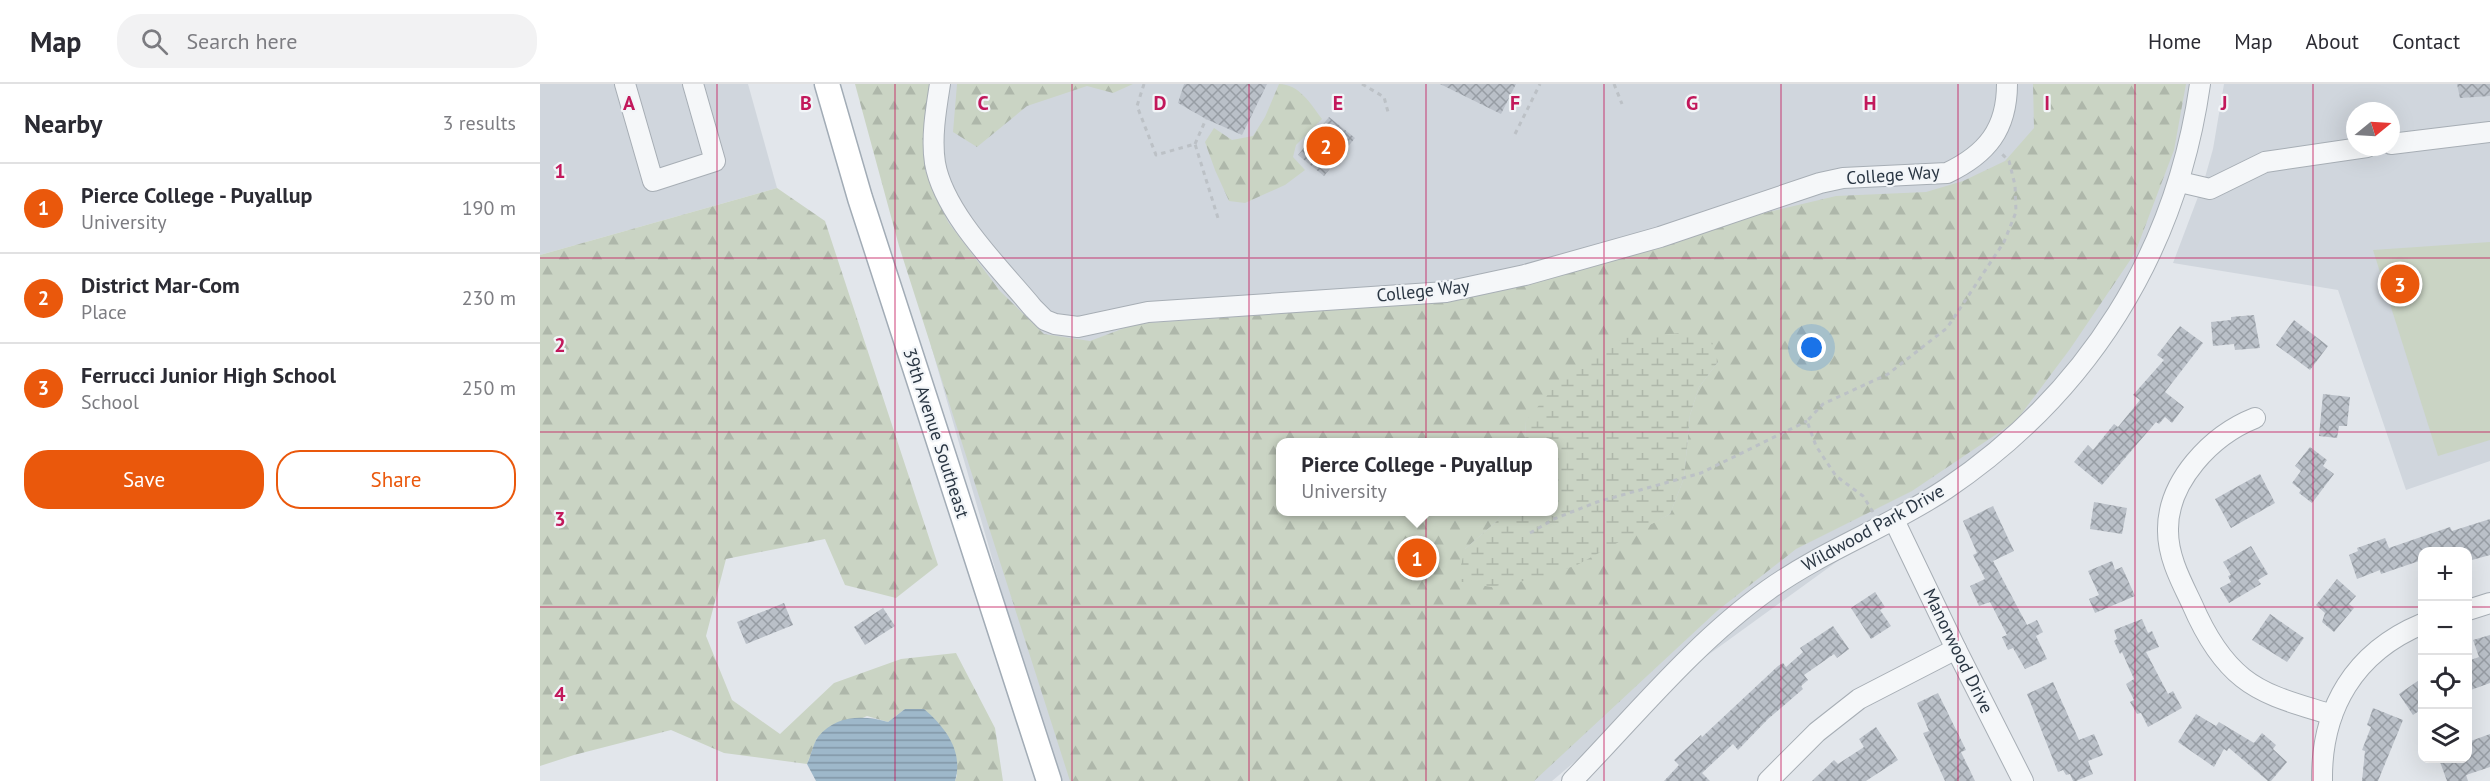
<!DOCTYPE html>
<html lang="en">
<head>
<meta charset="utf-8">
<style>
  body { margin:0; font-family:"PT Sans",sans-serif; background:#f2f2f3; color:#2b2b33 }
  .controls { position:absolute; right:18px; bottom:18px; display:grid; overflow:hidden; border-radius:12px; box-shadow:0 6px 24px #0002 }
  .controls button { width:54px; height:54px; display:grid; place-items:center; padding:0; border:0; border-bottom:2px solid #e1e1e2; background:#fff; color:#2b2b33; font:30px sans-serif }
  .compass { position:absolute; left:1806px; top:18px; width:54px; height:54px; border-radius:50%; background:#fff; box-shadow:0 6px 24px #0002; rotate:72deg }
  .you { position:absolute; left:1272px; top:264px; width:21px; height:21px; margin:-15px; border:4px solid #fff; border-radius:50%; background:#1a73e8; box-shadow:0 0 0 9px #1a73e833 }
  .badge { display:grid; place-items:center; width:39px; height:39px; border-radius:50%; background:#ea580c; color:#fff; font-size:20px; font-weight:700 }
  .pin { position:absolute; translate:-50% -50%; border:3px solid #fff; box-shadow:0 2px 6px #0006 }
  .popup { position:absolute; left:736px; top:354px; width:282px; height:78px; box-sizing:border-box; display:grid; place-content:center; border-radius:12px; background:#fff; filter:drop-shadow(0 2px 4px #0005); font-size:20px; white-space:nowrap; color:#7c7c81 }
  .popup b { font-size:22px; color:#2b2b33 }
  .popup::after { content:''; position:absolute; left:50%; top:100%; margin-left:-12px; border:12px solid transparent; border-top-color:#fff }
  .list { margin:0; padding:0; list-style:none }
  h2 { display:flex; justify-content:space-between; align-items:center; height:78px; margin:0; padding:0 24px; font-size:26px }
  h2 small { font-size:20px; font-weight:400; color:#7c7c81 }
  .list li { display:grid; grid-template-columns:39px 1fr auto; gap:18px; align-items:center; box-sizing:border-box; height:90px; padding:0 24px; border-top:2px solid #e1e1e2 }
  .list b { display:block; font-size:22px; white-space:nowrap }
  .list p { margin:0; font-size:20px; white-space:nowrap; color:#7c7c81 }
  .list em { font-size:20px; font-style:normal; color:#7c7c81 }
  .actions { display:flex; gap:12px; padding:18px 24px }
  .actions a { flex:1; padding:14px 0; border:2px solid #ea580c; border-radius:24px; text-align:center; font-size:21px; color:#ea580c }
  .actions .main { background:#ea580c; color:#fff }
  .icon { flex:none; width:33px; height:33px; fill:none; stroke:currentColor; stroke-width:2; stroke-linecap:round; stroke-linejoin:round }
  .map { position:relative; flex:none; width:1950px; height:697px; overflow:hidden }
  header { display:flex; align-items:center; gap:36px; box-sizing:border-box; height:84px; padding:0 30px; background:#fff; border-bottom:2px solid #e1e1e2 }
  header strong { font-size:28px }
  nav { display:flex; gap:33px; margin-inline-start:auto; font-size:21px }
  .search { width:420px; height:54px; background:#f2f2f3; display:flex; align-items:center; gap:15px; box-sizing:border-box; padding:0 21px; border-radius:24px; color:#7c7c81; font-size:22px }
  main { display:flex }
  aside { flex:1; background:#fff }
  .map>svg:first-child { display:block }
  .built { fill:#d0d6dd; fill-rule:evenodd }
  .green { fill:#cad4c4 }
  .forest { fill:url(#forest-firs); fill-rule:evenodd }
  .wetland { fill:url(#wetland-marsh) }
  .water { fill:url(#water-rules) }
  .building { fill:url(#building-cross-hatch) }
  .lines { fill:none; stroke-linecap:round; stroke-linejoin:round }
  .minor-casing { stroke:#a7aeb5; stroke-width:22 }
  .major-casing { stroke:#a2acb6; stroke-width:27 }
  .path { stroke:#bcc1c6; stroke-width:3; stroke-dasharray:4.5 4.5; stroke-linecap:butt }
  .minor { stroke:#f5f7f9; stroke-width:20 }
  .major { stroke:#fff; stroke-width:24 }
  .grid { fill:none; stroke:#c2185b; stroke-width:1.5; stroke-opacity:0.55 }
  .labels { text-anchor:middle; stroke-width:4.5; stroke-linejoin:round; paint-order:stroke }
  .street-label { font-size:18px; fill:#2a3643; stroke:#f2f5f8 }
  .grid-label { font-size:20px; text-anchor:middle; font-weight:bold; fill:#c2185b; stroke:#f2f5f8; stroke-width:4.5; stroke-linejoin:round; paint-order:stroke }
</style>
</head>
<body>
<header>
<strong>Map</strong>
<div class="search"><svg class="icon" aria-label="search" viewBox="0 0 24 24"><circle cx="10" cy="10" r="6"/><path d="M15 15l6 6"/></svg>Search here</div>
<nav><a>Home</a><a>Map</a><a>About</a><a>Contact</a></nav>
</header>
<main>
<aside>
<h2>Nearby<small>3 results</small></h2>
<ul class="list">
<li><span class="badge">1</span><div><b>Pierce College - Puyallup</b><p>University</p></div><em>190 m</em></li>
<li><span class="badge">2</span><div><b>District Mar-Com</b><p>Place</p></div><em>230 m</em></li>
<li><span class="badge">3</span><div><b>Ferrucci Junior High School</b><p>School</p></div><em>250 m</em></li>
</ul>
<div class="actions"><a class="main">Save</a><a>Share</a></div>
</aside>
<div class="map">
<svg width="1950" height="697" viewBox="0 0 1950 697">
  <defs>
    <pattern id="forest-firs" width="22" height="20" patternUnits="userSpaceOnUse" patternTransform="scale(1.5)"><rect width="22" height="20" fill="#cad4c4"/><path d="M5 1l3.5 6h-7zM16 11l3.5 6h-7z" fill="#aeb7aa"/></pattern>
    <pattern id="wetland-marsh" width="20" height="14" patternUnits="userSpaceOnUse" patternTransform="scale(1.5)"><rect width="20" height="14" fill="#cad4c4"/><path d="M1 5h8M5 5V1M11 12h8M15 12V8" fill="none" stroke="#aeb7aa"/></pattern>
    <pattern id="water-rules" width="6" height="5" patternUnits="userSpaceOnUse" patternTransform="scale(1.5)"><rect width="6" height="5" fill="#9eb8ca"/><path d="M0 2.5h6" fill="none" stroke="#8196a6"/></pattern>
    <pattern id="building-cross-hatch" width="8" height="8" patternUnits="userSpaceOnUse" patternTransform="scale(1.5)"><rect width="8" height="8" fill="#bac0c8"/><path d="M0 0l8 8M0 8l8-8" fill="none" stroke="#979da4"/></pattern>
  </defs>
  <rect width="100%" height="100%" fill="#e2e6eb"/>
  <g class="built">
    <polygon points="0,0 208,0 237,104 0,171"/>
    <path d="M316 0H1653L1654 39 1607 179 1483 343 1121 605 1012 697H516ZM740 358H1014V428H740Z"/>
    <path d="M1684 0H1950V377L1866 406 1798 206 1633 179 1664 97 1673 65ZM1815 27H1851V63H1815Z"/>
  </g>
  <polygon class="green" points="1950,158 1950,356 1898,372 1833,166"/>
  <g class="forest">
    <path d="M315 0H389L385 86 408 138 460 207 504 250 550 257 595 240 902 218 957 208 1036 183 1220 130 1296 112 1386 108 1423 97 1465 77 1494 44 1493 0H1646L1634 66 1595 169 1530 265 1476 337 1372 407 1256 465 1177 527 994 697H530L359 162ZM1178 278 1159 303 1150 331 1144 394 1130 430 1090 451 925 465 956 438 963 428H740V358H985L986 337Z"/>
    <polygon points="417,0 593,0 573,9 547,2 487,22 437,63 413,48"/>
    <path d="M739 0C759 0 771 20 782 35L756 61 753 73 765 86 745 101 705 119 689 117 675 86 665 58 674 44 692 56 713 52 725 33Z"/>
    <polygon points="237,104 285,137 398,481 356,514 305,501 285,455 186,475 166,552 192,616 240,650 294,599 361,575 416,569 455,644 463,697 415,697 417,691 365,625 348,638 327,632 277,654 267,680 184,669 131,646 34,671 0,682 0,171"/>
  </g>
  <polygon class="wetland" points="1139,249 1171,254 1178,278 1159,303 1150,331 1144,394 1130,430 1037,481 999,494 951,503 917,497 925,465 956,438 963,428 1014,428 1014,358 985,358 986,337 1028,286 1084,254"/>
  <path class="water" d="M365 625H384C405 643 424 667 415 697H276L267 680C271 672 273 660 278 653 296 631 323 631 348 638Z"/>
  <g class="building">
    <polygon points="644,0 727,0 702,51 666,35 638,19"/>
    <polygon points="900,0 976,0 961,30"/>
    <polygon points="1917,0 1950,0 1950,12 1920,14"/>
    <polygon points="789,33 815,54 784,92 758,71"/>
    <polygon points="1714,231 1720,264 1695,266 1694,260 1673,262 1671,238 1691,236 1691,233"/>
    <polygon points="1754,236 1788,262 1770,286 1736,261"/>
    <polygon points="1640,242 1663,259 1625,308 1644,323 1632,339 1625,333 1619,340 1616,338 1562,401 1534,378 1548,361 1553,366 1574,340 1578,343 1600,316 1593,311 1624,276 1617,271"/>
    <polygon points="1783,310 1810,313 1807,342 1799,342 1797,354 1779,352"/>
    <polygon points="1770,363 1787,376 1783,382 1794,390 1772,419 1759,409 1761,406 1752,399 1761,387 1755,382"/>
    <polygon points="1720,390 1735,419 1691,444 1675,415"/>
    <polygon points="1554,418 1587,424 1582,450 1550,445"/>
    <polygon points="1453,422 1474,467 1453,477 1487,541 1497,536 1503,548 1496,552 1507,575 1485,585 1473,564 1468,566 1462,553 1467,551 1450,518 1439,522 1430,502 1445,495 1433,471 1437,469 1423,437"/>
    <polygon points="1950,435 1950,471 1932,476 1929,468 1882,468 1882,476 1841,490 1840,486 1817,495 1809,471 1818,467 1817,464 1845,454 1849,464 1910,443 1912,447"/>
    <polygon points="1711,462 1728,490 1718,496 1721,500 1689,519 1680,504 1691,498 1688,492 1691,491 1683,478"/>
    <polygon points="1572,477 1575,486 1582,483 1595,512 1555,529 1549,515 1559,511 1548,487"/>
    <polygon points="1797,495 1816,512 1809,520 1814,524 1794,548 1782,538 1785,529 1776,521"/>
    <polygon points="1335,508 1345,523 1340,526 1351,542 1331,555 1311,524"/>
    <polygon points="244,519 253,541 206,560 197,538"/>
    <polygon points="343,524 355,542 325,561 314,543"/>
    <polygon points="1730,530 1764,554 1747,578 1712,556"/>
    <polygon points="1602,535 1608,549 1612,547 1619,563 1606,568 1628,610 1633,607 1642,624 1608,643 1601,629 1597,630 1590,618 1594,616 1586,600 1594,595 1582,568 1580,570 1574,557 1577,555 1574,546"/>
    <polygon points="1293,542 1309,565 1297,574 1294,570 1264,591 1268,596 1261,602 1263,605 1228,635 1198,666 1193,660 1162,689 1170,697 1124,697 1139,681 1134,676 1161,651 1162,653 1238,582 1243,579 1246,583 1263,568 1260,564"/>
    <polygon points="1950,551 1950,599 1928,607 1928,577 1939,573 1933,556"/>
    <polygon points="1882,594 1882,625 1873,631 1859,610"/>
    <polygon points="1513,598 1539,656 1554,650 1563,671 1548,677 1553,690 1536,697 1533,697 1530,690 1526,691 1523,686 1518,688 1487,610"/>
    <polygon points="1398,609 1426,666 1421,668 1435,697 1405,697 1383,649 1389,647 1377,619"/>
    <polygon points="1833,624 1863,636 1838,697 1822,697 1825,667 1822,666 1831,643 1827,641"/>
    <polygon points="1656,630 1676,642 1679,638 1714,659 1722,649 1736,661 1733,665 1747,678 1731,697 1728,697 1689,664 1687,667 1684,665 1674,683 1638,658"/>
    <polygon points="1336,643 1358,676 1326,697 1272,697 1294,676 1298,680 1324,663 1319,655"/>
    <polygon points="1950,650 1950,683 1926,691 1928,697 1907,697 1899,675 1928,675 1928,658"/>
  </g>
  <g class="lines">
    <g class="minor-casing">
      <g id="minor">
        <polyline points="85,0 113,97 175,77 153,0"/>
        <path d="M400 0C396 25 391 54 395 79 404 130 460 184 493 224L505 236 515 240 538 243 608 228 906 208 985 191 1120 153 1280 99 1303 94 1407 89C1447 70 1467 45 1467 0"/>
        <polyline points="1851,60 1950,48"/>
        <polyline points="1640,98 1670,105 1725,78 1827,63"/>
        <path d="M1715 334C1672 351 1627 397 1628 447 1628 473 1641 497 1652 520 1664 548 1679 575 1703 594 1728 614 1762 621 1792 631"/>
        <polyline points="1354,436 1416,565 1483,697"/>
        <polyline points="1928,526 1950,519"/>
        <path d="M1032 697C1094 633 1155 558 1228 506 1284 466 1349 443 1406 405 1548 309 1636 169 1660 0"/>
        <polyline points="1228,697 1277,648 1319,615 1416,565"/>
        <path d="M1782 697C1781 624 1815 568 1882 540"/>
      </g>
    </g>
    <g class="major-casing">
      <polyline id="major" points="287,0 320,114 509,697"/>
    </g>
    <g class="path">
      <polyline points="604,0 597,22 616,71 655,60 678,134"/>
      <polyline points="822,0 844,13 848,28"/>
      <polyline points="1074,0 1082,20"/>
      <polyline points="975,50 1000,0"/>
      <polyline points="655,60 666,35"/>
      <polyline points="1333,428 1323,412 1296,392 1276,362 1267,337 1283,320 1348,290 1407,244 1464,158 1476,128 1475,101 1469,77 1462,70"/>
      <polyline points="990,449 1014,435 1057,418 1161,389 1267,337"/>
    </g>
    <use href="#minor" class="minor"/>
    <use href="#major" class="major"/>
  </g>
  <path class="grid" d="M177 0V697M355 0V697M532 0V697M709 0V697M886 0V697M1064 0V697M1241 0V697M1418 0V697M1595 0V697M1773 0V697M0 174H1950M0 348H1950M0 523H1882M1928 523H1950"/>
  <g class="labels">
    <g class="street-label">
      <text transform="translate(1353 91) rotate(-4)" y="6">College Way</text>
      <text transform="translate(883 207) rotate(-6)" y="6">College Way</text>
      <text transform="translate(396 349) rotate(72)" y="6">39th Avenue Southeast</text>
      <text transform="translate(1333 444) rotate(-29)" y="6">Wildwood Park Drive</text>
      <text transform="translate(1418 567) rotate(64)" y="6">Manorwood Drive</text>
    </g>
  </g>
  <g class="grid-label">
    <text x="89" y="26">A</text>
    <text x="266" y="26">B</text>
    <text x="443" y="26">C</text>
    <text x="620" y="26">D</text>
    <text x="798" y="26">E</text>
    <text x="975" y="26">F</text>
    <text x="1152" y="26">G</text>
    <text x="1330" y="26">H</text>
    <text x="1507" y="26">I</text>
    <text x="1684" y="26">J</text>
    <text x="20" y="94">1</text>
    <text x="20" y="268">2</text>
    <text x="20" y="442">3</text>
    <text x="20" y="617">4</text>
  </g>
</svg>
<div class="controls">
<button>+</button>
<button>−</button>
<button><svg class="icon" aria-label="locate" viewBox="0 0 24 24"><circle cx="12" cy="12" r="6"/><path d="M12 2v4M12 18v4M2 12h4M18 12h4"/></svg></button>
<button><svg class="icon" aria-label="layers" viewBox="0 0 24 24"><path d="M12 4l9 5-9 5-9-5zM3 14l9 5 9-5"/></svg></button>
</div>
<svg class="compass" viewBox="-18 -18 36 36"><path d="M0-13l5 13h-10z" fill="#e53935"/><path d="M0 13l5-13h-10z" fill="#7c7c81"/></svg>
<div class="you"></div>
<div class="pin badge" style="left:877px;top:474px">1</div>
<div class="popup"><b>Pierce College - Puyallup</b>University</div>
<div class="pin badge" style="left:786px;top:62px">2</div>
<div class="pin badge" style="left:1860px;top:200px">3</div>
</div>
</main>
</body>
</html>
